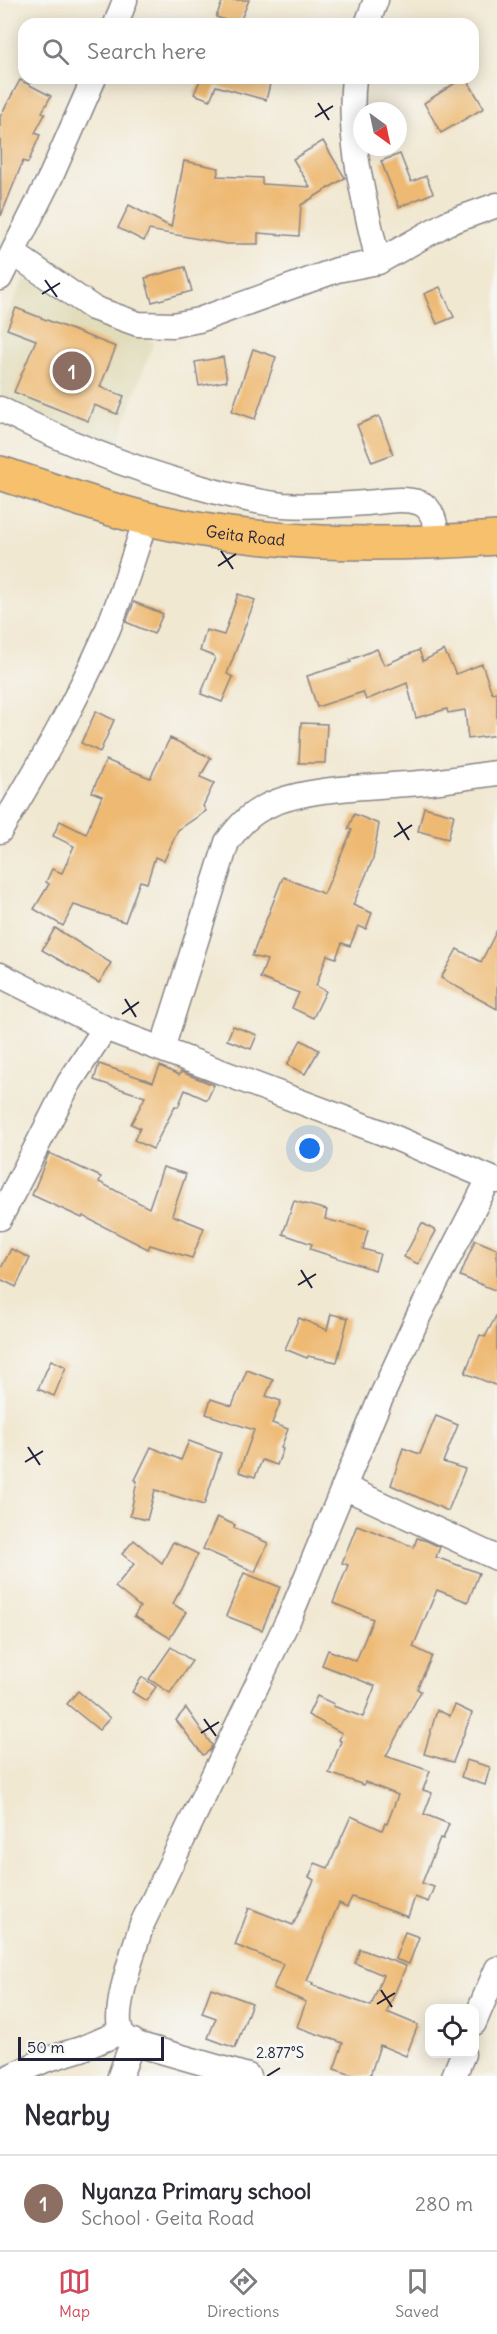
<!DOCTYPE html>
<html lang="en">
<head>
<meta charset="utf-8">
<style>
  body { margin:0; font-family:Delius,sans-serif; background:#f7f7f7; color:#2b2b33 }
  .controls { position:absolute; right:18px; bottom:18px; display:grid; overflow:hidden; border-radius:12px; box-shadow:0 3px 15px #0003 }
  .controls button { width:54px; height:54px; display:grid; place-items:center; padding:0; border:0; border-bottom:2px solid #e1e1e2; background:#fff; color:#2b2b33; font:30px sans-serif }
  .compass { position:absolute; left:353px; top:102px; width:54px; height:54px; border-radius:50%; background:#fff; box-shadow:0 3px 15px #0003; rotate:147deg }
  .scale { position:absolute; left:18px; bottom:15px; width:146px; box-sizing:border-box; padding-left:6px; border:3px solid #22223b; border-top:0; font-size:16px; line-height:21px; white-space:nowrap; color:#22223b; -webkit-text-stroke:4px #f6f6f2; paint-order:stroke }
  .you { position:absolute; left:310px; top:1149px; width:21px; height:21px; margin:-15px; border:4px solid #fff; border-radius:50%; background:#1a73e8; box-shadow:0 0 0 9px #1a73e833 }
  .badge { display:grid; place-items:center; width:39px; height:39px; border-radius:50%; background:#d1495b; color:#fff; font-size:20px; font-weight:700 }
  .pin { position:absolute; translate:-50% -50%; border:3px solid #fff; box-shadow:0 2px 6px #0006 }
  .list { margin:0; padding:0; list-style:none }
  h2 { display:flex; justify-content:space-between; align-items:center; height:78px; margin:0; padding:0 24px; font-size:26px }
  h2 small { font-size:20px; font-weight:400; color:#7c7c81 }
  .list li { display:grid; grid-template-columns:39px 1fr auto; gap:18px; align-items:center; box-sizing:border-box; height:96px; padding:0 24px; border-top:2px solid #e1e1e2 }
  .list b { display:block; font-size:22px; white-space:nowrap }
  .list p { margin:0; font-size:20px; white-space:nowrap; color:#7c7c81 }
  .list em { font-size:20px; font-style:normal; color:#7c7c81 }
  .icon { flex:none; width:33px; height:33px; fill:none; stroke:currentColor; stroke-width:2; stroke-linecap:round; stroke-linejoin:round }
  .map { position:relative; flex:none; width:497px; height:2076px; overflow:hidden }
  .search { position:absolute; background:#fff; box-shadow:0 3px 15px #0003; left:18px; right:18px; top:18px; height:66px; display:flex; align-items:center; gap:15px; box-sizing:border-box; padding:0 21px; border-radius:18px; color:#7c7c81; font-size:22px }
  .sheet { height:174px; background:#fff }
  nav { display:flex; justify-content:space-around; align-items:center; box-sizing:border-box; height:84px; border-top:2px solid #e1e1e2; background:#fff; font-size:16px; color:#7c7c81 }
  nav a { display:grid; justify-items:center; gap:3px }
  nav .on { color:#d1495b }
  .map>svg:first-child { display:block }
  .built { fill:#e1dcba }
  .building { fill:#eeb972 }
  .lines { fill:none; stroke-linecap:round; stroke-linejoin:round }
  .minor-casing { stroke:#8a8586; stroke-width:27 }
  .highway-casing { stroke:#8a8586; stroke-width:36 }
  .minor { stroke:#fff; stroke-width:24 }
  .highway { stroke:#f7c06c; stroke-width:33 }
  .ticks { fill:none; stroke:#22223b; stroke-width:2 }
  .labels { text-anchor:middle; stroke-width:6; stroke-linejoin:round; paint-order:stroke }
  .street-label { font-size:16px; fill:#22223b; stroke:#f6f6f2 }
  .ticks-label { font-size:15px; text-anchor:middle; fill:#22223b; stroke:#f6f6f2; stroke-width:6; stroke-linejoin:round; paint-order:stroke }
</style>
</head>
<body>
<div class="map">
<svg width="497" height="2076" viewBox="0 0 497 2076">
  <rect width="100%" height="100%" fill="#f6f6f2"/>
  <filter id="ink" filterUnits="userSpaceOnUse"><feTurbulence type="fractalNoise" baseFrequency=".0167" numOctaves="2"/><feDisplacementMap in="SourceGraphic" scale="12" xChannelSelector="R" yChannelSelector="G"/><feConvolveMatrix kernelMatrix="1 2 1 2 8 2 1 2 1" color-interpolation-filters="sRGB"/></filter>
  <filter id="wash" filterUnits="userSpaceOnUse"><feTurbulence type="fractalNoise" baseFrequency=".008" numOctaves="4" result="noise"/><feDisplacementMap in="SourceGraphic" scale="24" xChannelSelector="R" yChannelSelector="G"/><feGaussianBlur stdDeviation="1.35" result="paint"/><feColorMatrix in="noise" values="0 0 0 0 0 0 0 0 0 0 0 0 0 0 0 0 0 1.4 0 .05"/><feComposite in="paint" operator="in"/></filter>
  <g filter="url(#wash)">
    <rect width="100%" height="100%" fill="#f1e8d2"/>
    <polygon class="built" points="25,278 154,342 116,446 0,400 0,330"/>
    <g id="blocks">
      <g class="building">
        <polygon points="223,0 249,0 239,24 216,17"/>
        <polygon points="201,78 248,78 270,84 266,100 216,86 210,100 194,94"/>
        <polygon points="463,78 466,78 484,108 441,133 424,103"/>
        <polygon points="20,80 51,96 42,112 45,114 35,133 40,135 28,163 23,161 1,216 0,117"/>
        <polygon points="323,141 345,178 301,205 299,236 258,233 258,244 227,244 149,230 144,241 118,228 129,205 171,227 184,161 219,168 217,176 262,178 262,184 310,187 293,159"/>
        <polygon points="400,154 411,182 426,176 433,193 399,207 381,161"/>
        <polygon points="185,267 192,291 152,302 145,278"/>
        <polygon points="440,287 454,317 437,324 424,294"/>
        <polygon points="16,308 116,347 100,387 124,396 117,414 94,405 88,421 14,392 36,340 7,329"/>
        <polygon points="253,349 276,357 255,419 232,411"/>
        <polygon points="223,357 227,381 199,386 195,362"/>
        <polygon points="379,416 393,454 372,462 357,425"/>
        <polygon points="238,594 255,600 227,674 233,677 222,702 201,694 215,658 214,656 200,651 206,630 224,635"/>
        <polygon points="134,602 163,614 154,634 126,622"/>
        <polygon points="377,649 384,665 419,650 423,661 444,650 456,674 482,664 492,693 497,692 497,735 468,739 465,710 448,713 447,709 416,718 407,683 366,700 363,692 317,707 307,676 351,662 350,660"/>
        <polygon points="96,711 114,720 100,752 81,743"/>
        <polygon points="301,723 327,724 325,763 299,763"/>
        <polygon points="170,738 211,758 200,777 214,783 203,806 206,811 178,830 164,861 155,857 147,883 140,881 125,922 74,905 63,926 34,909 49,884 46,882 52,869 62,873 74,846 53,836 60,821 86,834 102,796 92,792 106,760 150,778"/>
        <polygon points="424,807 454,815 448,839 418,831"/>
        <polygon points="354,814 379,824 373,859 353,905 372,913 366,929 358,926 350,946 342,943 336,958 327,955 316,986 326,991 313,1018 292,1008 299,993 260,978 267,960 252,956 283,877 324,894 352,830 348,829"/>
        <polygon points="55,928 111,963 99,983 42,950"/>
        <polygon points="497,930 497,1009 441,978 457,949 481,962"/>
        <polygon points="233,1026 257,1035 251,1049 227,1040"/>
        <polygon points="301,1040 319,1050 305,1074 287,1065"/>
        <polygon points="99,1064 153,1082 160,1066 179,1075 181,1072 214,1085 207,1100 185,1090 178,1107 175,1106 153,1149 134,1140 140,1128 131,1124 145,1097 94,1080"/>
        <polygon points="49,1153 101,1177 99,1182 149,1208 163,1167 186,1174 172,1215 204,1228 192,1258 150,1245 148,1249 83,1216 82,1218 32,1195"/>
        <polygon points="294,1201 327,1210 325,1219 368,1230 363,1249 380,1254 375,1270 310,1249 312,1244 283,1234"/>
        <polygon points="422,1223 436,1231 418,1264 404,1257"/>
        <polygon points="475,1240 497,1249 497,1291 460,1276"/>
        <polygon points="11,1249 30,1258 16,1287 0,1279 0,1270"/>
        <polygon points="331,1314 348,1318 337,1362 308,1356 307,1358 285,1349 299,1318 327,1330"/>
        <polygon points="497,1314 497,1386 465,1373 480,1335 485,1337"/>
        <polygon points="51,1360 66,1367 54,1396 38,1389"/>
        <polygon points="247,1370 273,1380 266,1396 281,1401 272,1423 288,1429 281,1448 283,1449 277,1465 262,1460 255,1477 239,1472 254,1430 206,1414 211,1399 232,1406"/>
        <polygon points="436,1416 458,1425 443,1462 465,1469 448,1511 391,1485 403,1448 420,1454"/>
        <polygon points="189,1441 221,1453 204,1505 155,1490 147,1520 130,1516 137,1481 135,1480 151,1447 181,1460"/>
        <polygon points="217,1517 235,1525 234,1528 268,1543 255,1572 203,1549"/>
        <polygon points="357,1525 414,1547 417,1538 427,1541 440,1547 436,1557 479,1573 468,1602 437,1590 413,1647 432,1656 417,1689 421,1691 386,1756 430,1771 423,1790 432,1793 424,1814 449,1824 443,1839 440,1838 422,1883 434,1887 428,1902 415,1897 408,1917 352,1897 347,1907 339,1903 307,1981 313,1983 312,1985 371,2006 383,1975 355,1963 360,1949 406,1966 387,2012 418,2025 406,2056 380,2045 370,2076 355,2076 334,2069 343,2043 297,2027 306,2002 273,1988 283,1964 235,1945 249,1908 293,1925 314,1880 309,1877 315,1863 328,1868 351,1816 382,1830 385,1823 387,1824 398,1795 365,1782 364,1785 329,1773 341,1741 339,1740 342,1733 308,1715 317,1696 334,1704 333,1706 363,1717 375,1686 322,1665 328,1650 356,1661 373,1619 333,1603 348,1565 342,1563"/>
        <polygon points="134,1540 162,1563 173,1542 198,1554 173,1604 186,1612 170,1638 134,1616 140,1607 115,1587 134,1564 122,1554"/>
        <polygon points="244,1573 280,1587 262,1630 226,1616"/>
        <polygon points="171,1647 192,1661 170,1693 149,1679"/>
        <polygon points="142,1677 156,1687 146,1701 132,1692"/>
        <polygon points="78,1691 110,1718 99,1730 67,1704"/>
        <polygon points="455,1705 472,1713 453,1762 424,1754 437,1710 450,1716"/>
        <polygon points="186,1708 212,1745 210,1750 203,1755 176,1720"/>
        <polygon points="466,1760 490,1767 485,1785 461,1777"/>
        <polygon points="405,1932 419,1937 409,1964 395,1959"/>
        <polygon points="211,1988 252,2003 235,2048 208,2038 216,2018 202,2013"/>
      </g>
    </g>
  </g>
  <g filter="url(#ink)">
    <use href="#blocks" fill-opacity="0" stroke="#8a8586" stroke-width="1.5"/>
    <g class="lines">
      <g class="minor-casing">
        <g id="minor">
          <polyline points="116,24 125,0"/>
          <polyline points="367,24 376,0"/>
          <path d="M354 78C347 139 365 202 378 262"/>
          <polyline points="13,253 93,308 138,324 173,325 199,320 337,270 378,262 447,223 497,205"/>
          <polyline points="0,278 52,174 94,78"/>
          <path d="M0 409C62 441 127 467 195 486 223 494 253 502 283 505 310 507 339 505 365 503 382 502 403 497 420 503 435 509 436 529 438 542"/>
          <path d="M0 831C38 768 75 704 105 636 121 599 133 558 146 519"/>
          <polyline points="0,975 105,1028 391,1136 497,1181"/>
          <path d="M162 1049 227 842C238 827 249 814 267 806 306 787 376 787 420 783 446 781 471 776 497 773"/>
          <polyline points="0,1218 69,1083 105,1028"/>
          <polyline points="344,1487 497,1558"/>
          <polyline points="474,2023 497,1969"/>
          <polyline points="11,2076 45,2060 81,2049 121,2032"/>
          <polyline points="120,2076 133,2041"/>
          <path d="M248 2076 140 2045C133 2042 124 2038 121 2031 112 2011 135 1946 142 1924L291 1614 379 1402 419 1315 489 1179"/>
          <polyline points="454,2076 463,2054"/>
        </g>
      </g>
      <g class="highway-casing">
        <g id="highway">
          <path id="s1" d="M0 473C48 488 100 508 148 519 263 546 380 547 497 538"/>
        </g>
      </g>
      <use href="#minor" class="minor"/>
      <use href="#highway" class="highway"/>
    </g>
  </g>
  <path class="ticks" d="M318 103 329 120M315 117 333 106M45 280 57 297M42 294 60 283M221 551 233 569M218 566 236 554M398 822 409 840M394 837 412 825M125 999 136 1017M122 1014 139 1002M301 1270 312 1288M298 1285 316 1274M28 1447 40 1465M25 1462 43 1451M204 1719 216 1736M201 1733 219 1722M381 1990 392 2007M377 2004 395 1993M267 2076 280 2068"/>
  <g class="labels">
    <g class="street-label">
      <text dy="6" stroke="none"><textPath href="#s1" startOffset="254">Geita Road</textPath></text>
    </g>
  </g>
  <g class="ticks-label">
    <text x="280" y="2058">2.877°S</text>
  </g>
</svg>
<div class="controls">
<button><svg class="icon" aria-label="locate" viewBox="0 0 24 24"><circle cx="12" cy="12" r="6"/><path d="M12 2v4M12 18v4M2 12h4M18 12h4"/></svg></button>
</div>
<svg class="compass" viewBox="-18 -18 36 36"><path d="M0-13l5 13h-10z" fill="#e53935"/><path d="M0 13l5-13h-10z" fill="#7c7c81"/></svg>
<div class="scale">50 m</div>
<div class="you"></div>
<div class="pin badge" style="left:72px;top:371px;background:#8d6e63">1</div>
<div class="search"><svg class="icon" aria-label="search" viewBox="0 0 24 24"><circle cx="10" cy="10" r="6"/><path d="M15 15l6 6"/></svg>Search here</div>
</div>
<section class="sheet">
<h2>Nearby<small></small></h2>
<ul class="list">
<li><span class="badge" style="background:#8d6e63">1</span><div><b>Nyanza Primary school</b><p>School · Geita Road</p></div><em>280 m</em></li>
</ul>
</section>
<nav>
<a class="on"><svg class="icon" aria-label="map" viewBox="0 0 24 24"><path d="M3 6l6-2 6 2 6-2v14l-6 2-6-2-6 2zM9 4v14M15 6v14"/></svg>Map</a>
<a><svg class="icon" aria-label="directions" viewBox="0 0 24 24"><path d="M12 3l9 9-9 9-9-9zM9 14v-3h6M13 9l2 2-2 2"/></svg>Directions</a>
<a><svg class="icon" aria-label="saved" viewBox="0 0 24 24"><path d="M7 4h10v16l-5-4-5 4z"/></svg>Saved</a>
</nav>
</body>
</html>
